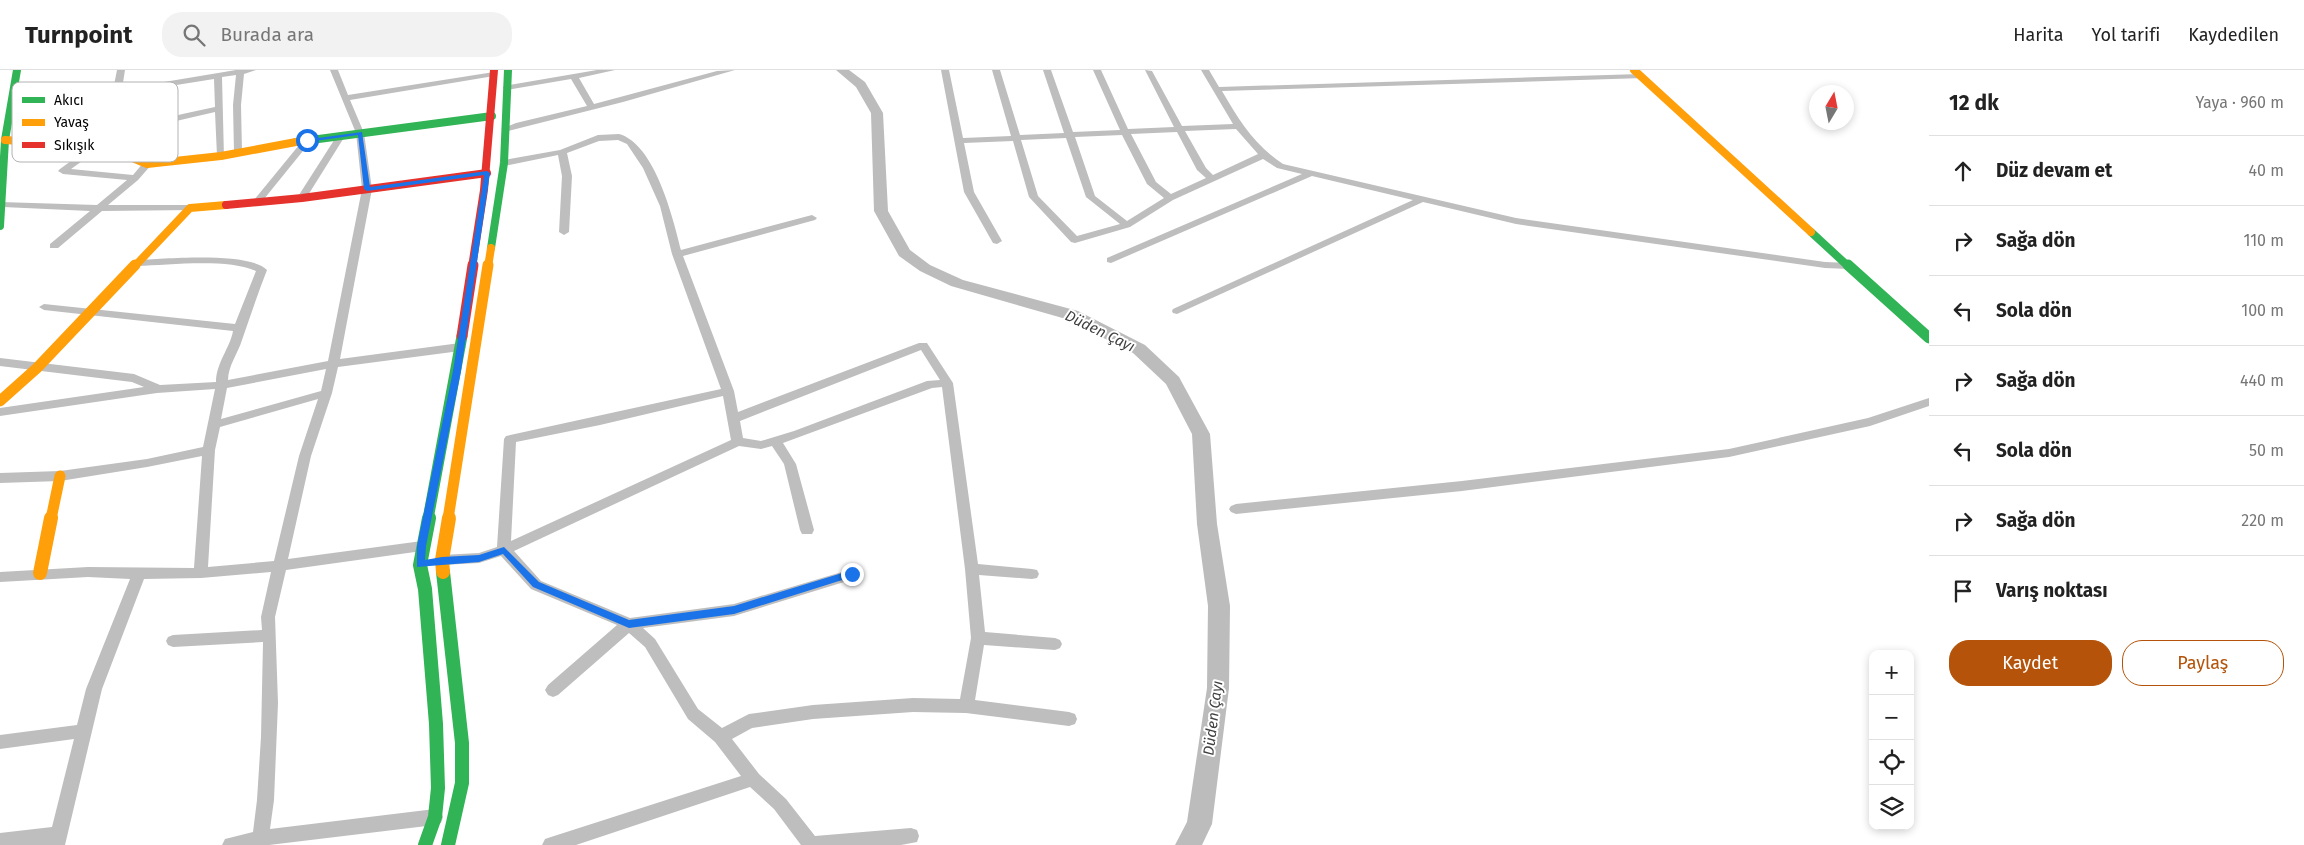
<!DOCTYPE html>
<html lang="tr">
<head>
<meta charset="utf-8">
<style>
  body { margin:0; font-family:"Fira Sans",sans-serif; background:#f2f2f2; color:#222 }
  .controls { position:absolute; right:15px; bottom:15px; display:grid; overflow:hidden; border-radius:10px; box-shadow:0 2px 8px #0003 }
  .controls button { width:45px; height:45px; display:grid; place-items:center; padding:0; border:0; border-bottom:1px solid #e0e0e0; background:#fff; color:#222; font:25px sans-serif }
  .compass { position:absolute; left:1809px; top:15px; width:45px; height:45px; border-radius:50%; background:#fff; box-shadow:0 2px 8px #0003; rotate:10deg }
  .stop { position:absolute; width:15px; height:15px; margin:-11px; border:4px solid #1a73e8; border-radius:50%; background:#fff }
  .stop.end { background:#1a73e8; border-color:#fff; box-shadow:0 1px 5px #0008 }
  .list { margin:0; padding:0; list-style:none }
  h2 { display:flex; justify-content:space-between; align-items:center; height:65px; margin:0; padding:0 20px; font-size:21px }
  h2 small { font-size:16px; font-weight:400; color:#767676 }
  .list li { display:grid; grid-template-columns:32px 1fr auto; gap:15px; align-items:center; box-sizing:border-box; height:70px; padding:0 20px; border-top:1px solid #e0e0e0 }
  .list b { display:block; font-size:19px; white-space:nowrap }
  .list em { font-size:16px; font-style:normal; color:#767676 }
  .actions { display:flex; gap:10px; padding:15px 20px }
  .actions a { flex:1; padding:11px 0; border:1px solid #b45309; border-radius:20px; text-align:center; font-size:18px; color:#b45309 }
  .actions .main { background:#b45309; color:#fff }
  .icon { flex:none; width:28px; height:28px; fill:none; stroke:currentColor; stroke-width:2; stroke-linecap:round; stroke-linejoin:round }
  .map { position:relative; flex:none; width:1929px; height:775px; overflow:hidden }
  header { display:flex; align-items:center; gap:30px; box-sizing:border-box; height:70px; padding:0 25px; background:#fff; border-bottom:1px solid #e0e0e0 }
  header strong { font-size:24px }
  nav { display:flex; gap:28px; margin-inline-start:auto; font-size:18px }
  .search { width:350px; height:45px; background:#f2f2f2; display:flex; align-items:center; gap:12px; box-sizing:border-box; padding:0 18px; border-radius:20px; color:#767676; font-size:19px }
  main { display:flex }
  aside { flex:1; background:#fff }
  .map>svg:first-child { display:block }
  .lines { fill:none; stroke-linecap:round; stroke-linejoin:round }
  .river { fill:#bcbcbc; fill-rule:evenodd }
  .street { fill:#bebebe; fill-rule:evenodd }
  .fast-far2 { stroke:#30b455; stroke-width:8 }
  .fast-far1 { stroke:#30b455; stroke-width:11 }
  .fast { stroke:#30b455; stroke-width:14 }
  .slow-far2 { stroke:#ff9f0a; stroke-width:8 }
  .slow-far1 { stroke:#ff9f0a; stroke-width:11 }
  .slow { stroke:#ff9f0a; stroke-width:14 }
  .jam-far1 { stroke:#e5322d; stroke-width:8 }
  .jam { stroke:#e5322d; stroke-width:11 }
  .route { fill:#1a73e8 }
  .labels { text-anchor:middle; stroke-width:4; stroke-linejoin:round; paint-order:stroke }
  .water-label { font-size:15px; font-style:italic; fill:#404040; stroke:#fff }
  .key { fill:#fff; stroke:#b2b2b2; stroke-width:1 }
  .key-label { font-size:14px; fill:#000 }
</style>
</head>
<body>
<header>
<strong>Turnpoint</strong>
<div class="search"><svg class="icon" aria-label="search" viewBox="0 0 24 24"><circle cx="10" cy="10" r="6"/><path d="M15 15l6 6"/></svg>Burada ara</div>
<nav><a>Harita</a><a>Yol tarifi</a><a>Kaydedilen</a></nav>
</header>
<main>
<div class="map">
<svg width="1929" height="775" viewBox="0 0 1929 775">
  <rect width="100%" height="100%" fill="#fff"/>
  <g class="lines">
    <polygon class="river" points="836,0 849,0 865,12 883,43 888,141 910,180 930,195 963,210 1078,241 1145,275 1179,307 1210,364 1217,454 1230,536 1229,618 1212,754 1202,775 1175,775 1187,752 1207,618 1208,536 1197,454 1192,364 1166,314 1133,283 1066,249 951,216 920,201 899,186 874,141 871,43 856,17"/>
    <g class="street">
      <path d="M117 0H125L122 19 236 0H256L244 4 241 35 242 82 238 85 234 82 233 35 236 5 222 7 224 88 217 86 215 42 146 58V71H140L138 61 100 76 99 79 71 99 133 105 144 92H150L152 94 138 110 108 135H190L193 136V140L102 141 58 178H50V174L90 141 3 137 0 136V132L97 135 127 110 63 104 58 101 60 99 90 77V74C130 56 171 46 215 37L214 9 120 24 106 40 56 76 53 75V71L100 36 109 26 11 42 7 39 11 36 113 20Z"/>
      <path d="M330 0H338L348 25 494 2 498 4 494 6 350 30 364 63 372 119 340 289 460 273 466 277 460 281 338 297 332 323 311 386 288 489 422 471 427 472 429 476 427 480 422 481 286 500 275 547 278 633 274 730 270 759 435 739 441 741 443 747 441 753 435 755 269 775H222L225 769 253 762 257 730 261 667 263 572 173 577 168 575 166 571 168 567 173 565 262 560 261 547 271 502 201 508 144 509 102 619 65 775H0V763L52 757 74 669 0 679V665L77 655 86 619 130 509 88 507 0 512V502L88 497 194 498 202 386 147 397 60 411 0 413V403L60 401 147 389 203 377 215 319 157 323 0 346V338L144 317 132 312 0 296V288L134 304 160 315 216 312C216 293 230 278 233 261L44 240 39 237 44 234 235 254 256 201C228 188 169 195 137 196L132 193 137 190C164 189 249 181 267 200 258 223 250 247 242 270 238 283 228 296 228 310L328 291 362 119 356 63ZM326 299 321 321 221 349 227 318ZM318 329 299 386 274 491 208 497 215 380 220 357Z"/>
      <polygon points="597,0 615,0 579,8 594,34 717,1 735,0 623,32 508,61 501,59 516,53 587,36 571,9 507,20 503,18 504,16"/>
      <path d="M941 0H949L963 68 1011 66 992 0H1000L1020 65 1064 63 1043 0H1051L1073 62 1120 60 1093 0H1101L1128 59 1174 57 1145 0 1152 1 1182 56 1233 54 1201 0H1209L1219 17 1641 4 1645 6 1644 8 1222 21C1239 50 1254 75 1283 94L1516 148 1825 192 1849 193 1854 196 1849 199 1825 198 1516 154 1423 132 1177 244 1173 243 1172 241 1173 239 1413 130 1312 106 1111 193 1107 192V188L1302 104 1277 98 1263 89 1173 130 1130 157 1075 173 1071 172 1029 127 1013 71 964 73 974 122 1002 171 997 174 993 173 964 122ZM1236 59 1258 84 1213 105 1206 98 1185 61ZM1177 62 1197 100 1206 108 1171 124 1156 112 1131 64ZM1122 65 1147 114 1164 128 1127 151 1095 126 1075 67ZM1066 68 1086 127 1120 154 1077 166 1038 126 1021 70Z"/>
      <polygon points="338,64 345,66 305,130 299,130 297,128"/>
      <path d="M619 64C655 74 673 148 681 180L812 145 817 148 815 150 683 186 734 321 738 342 919 273H927L953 313 978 494 1032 499 1037 500 1039 504 1037 508 1032 509 979 505 985 562 1055 568 1060 570 1062 574 1060 578 1055 580 984 575 975 630 1069 642 1075 644 1077 649 1075 654 1069 656 966 643 913 642 813 649 752 658 732 669 759 704 786 729 815 766 911 758 917 760 919 766 917 772 901 775H801L774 739 750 717 576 775H542L545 769 551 767 741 706 715 672 688 649 645 577 629 563 558 625 553 627 548 625 545 620 548 615 617 555 531 519 501 486 479 493 442 495 437 494 435 490 437 486 442 485 479 483 497 477 504 369 506 366 721 319 672 184 660 136 643 98 627 74 618 70 599 71 567 83 572 106 569 162 564 165 559 162 562 106 558 85 504 96 499 93 504 90 560 80 598 65ZM921 280 940 310 927 311 794 361 761 371 743 368 740 351ZM942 317 965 499 971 568 960 629 913 628 813 635 749 644 722 658 698 639 655 569 643 558 734 546 857 508 859 504 857 500 852 499 734 534 630 548 541 511 514 481 739 376 761 379 772 376 784 394 800 460 802 464H812L814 460 796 394 783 373 932 318ZM723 326 731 370 511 471 516 372 600 355Z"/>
      <polygon points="304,69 311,71 260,134 254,134 254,130"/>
      <polygon points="1929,328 1929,336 1870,356 1729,387 1462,421 1236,444 1231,442 1229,439 1231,436 1236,434 1462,411 1729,379 1868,348"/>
    </g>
    <g class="fast-far2">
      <polyline points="296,72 492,46"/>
      <polyline points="0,156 5,70 17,0"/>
      <polyline points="1811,162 1849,197"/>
      <polyline points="491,178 504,93 508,0"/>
    </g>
    <g class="fast-far1">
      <polyline points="1848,195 1929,268"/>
      <polyline points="428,449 462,266"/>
    </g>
    <g class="fast">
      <polyline points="443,502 462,673 462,713 448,775"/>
      <polyline points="425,775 435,747 438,718 436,654 425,519 420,495 429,448"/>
    </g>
    <g class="slow-far2">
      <polyline points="1634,0 1811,162"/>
      <polyline points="5,70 93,76 113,80 147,94 221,86 296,72"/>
      <polyline points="134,197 190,138 226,135"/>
      <polyline points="488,197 491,178"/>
    </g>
    <g class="slow-far1">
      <polyline points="0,331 37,298 135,195"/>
      <polyline points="51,449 60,406"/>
      <polyline points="448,449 488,195"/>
    </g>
    <g class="slow">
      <polyline points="443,502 442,490 449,448"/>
      <polyline points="40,503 51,448"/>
    </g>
    <g class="jam-far1">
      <polyline points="226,135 302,128 487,103"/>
      <polyline points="472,197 484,120 494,0"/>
    </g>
    <polyline class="jam" points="462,266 473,195"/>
  </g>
  <polygon class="route" points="362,62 370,117 487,101 490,103 461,301 426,476 425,490 442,487 479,485 504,477 539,512 629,550 734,536 852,500 855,501 855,506 734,544 629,558 533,517 503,484 479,492 417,497 417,476 453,301 484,105 367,121 364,119 358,65 307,72 304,70"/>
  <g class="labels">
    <g class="water-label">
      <text transform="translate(1100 261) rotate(26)" y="5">Düden Çayı</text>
      <text transform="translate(1213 648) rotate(-83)" y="5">Düden Çayı</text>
    </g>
  </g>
  <rect x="12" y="12" width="166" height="80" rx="8" class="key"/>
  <rect x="22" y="27" width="23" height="6" fill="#30b455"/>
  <rect x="22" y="49" width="23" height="7" fill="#ff9f0a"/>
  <rect x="22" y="72" width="23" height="6" fill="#e5322d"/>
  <g class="key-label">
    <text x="54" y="35">Akıcı</text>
    <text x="54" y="57">Yavaş</text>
    <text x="54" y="80">Sıkışık</text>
  </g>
</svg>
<div class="controls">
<button>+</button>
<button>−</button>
<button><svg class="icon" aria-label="locate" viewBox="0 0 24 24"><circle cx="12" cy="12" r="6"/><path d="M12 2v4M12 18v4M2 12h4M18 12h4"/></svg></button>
<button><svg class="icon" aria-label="layers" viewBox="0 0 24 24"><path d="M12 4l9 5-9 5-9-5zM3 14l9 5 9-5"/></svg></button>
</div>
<svg class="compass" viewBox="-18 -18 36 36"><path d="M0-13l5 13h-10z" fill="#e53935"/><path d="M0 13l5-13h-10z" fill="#767676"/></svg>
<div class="stop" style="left:307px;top:70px"></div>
<div class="stop end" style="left:852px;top:504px"></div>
</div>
<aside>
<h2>12 dk<small>Yaya · 960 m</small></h2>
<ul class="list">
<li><svg class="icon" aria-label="ahead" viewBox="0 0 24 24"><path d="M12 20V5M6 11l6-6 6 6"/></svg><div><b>Düz devam et</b></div><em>40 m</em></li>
<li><svg class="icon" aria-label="right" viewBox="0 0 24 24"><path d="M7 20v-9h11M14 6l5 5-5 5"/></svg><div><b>Sağa dön</b></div><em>110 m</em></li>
<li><svg class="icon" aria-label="left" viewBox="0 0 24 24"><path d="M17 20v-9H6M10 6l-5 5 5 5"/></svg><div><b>Sola dön</b></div><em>100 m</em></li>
<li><svg class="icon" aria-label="right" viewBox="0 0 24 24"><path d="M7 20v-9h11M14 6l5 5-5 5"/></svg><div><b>Sağa dön</b></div><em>440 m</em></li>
<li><svg class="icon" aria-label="left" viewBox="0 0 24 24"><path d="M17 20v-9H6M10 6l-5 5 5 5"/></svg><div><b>Sola dön</b></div><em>50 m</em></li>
<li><svg class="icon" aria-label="right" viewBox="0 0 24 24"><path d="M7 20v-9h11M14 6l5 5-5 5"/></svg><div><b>Sağa dön</b></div><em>220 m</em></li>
<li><svg class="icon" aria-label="arrive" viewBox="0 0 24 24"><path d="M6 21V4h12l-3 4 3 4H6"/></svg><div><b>Varış noktası</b></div></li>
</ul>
<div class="actions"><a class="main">Kaydet</a><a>Paylaş</a></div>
</aside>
</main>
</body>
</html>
